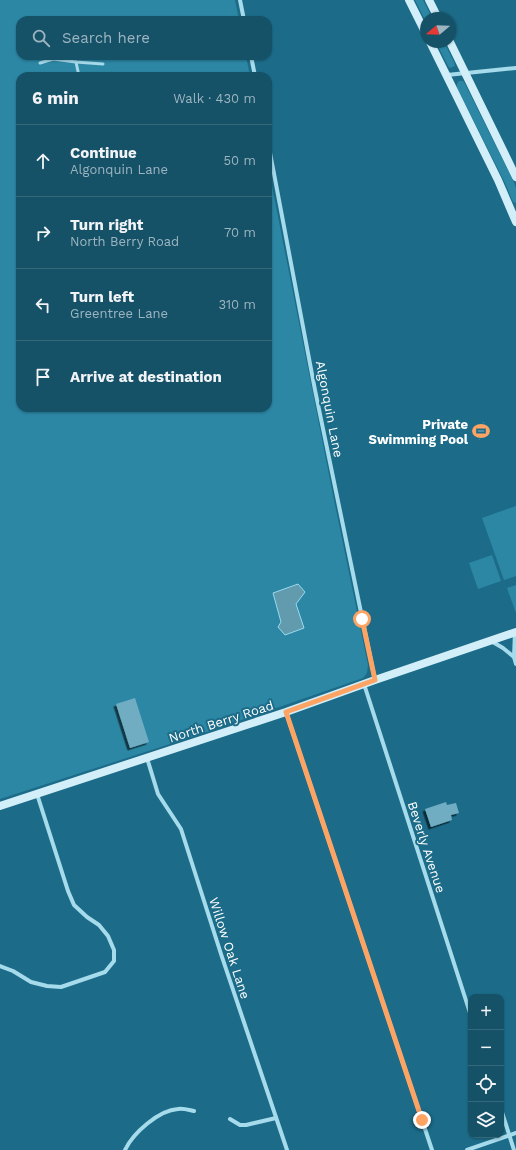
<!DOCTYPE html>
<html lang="en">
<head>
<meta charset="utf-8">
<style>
  body { margin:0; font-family:"Work Sans",sans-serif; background:#225b70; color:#f1f3f6 }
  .controls { position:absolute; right:12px; bottom:12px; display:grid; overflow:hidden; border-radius:8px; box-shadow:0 1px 3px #0004 }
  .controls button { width:36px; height:36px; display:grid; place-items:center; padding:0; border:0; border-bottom:1px solid #34687b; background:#155167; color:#f1f3f6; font:20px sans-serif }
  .compass { position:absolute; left:420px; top:12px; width:36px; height:36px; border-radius:50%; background:#155167; box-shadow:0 1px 3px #0004; rotate:251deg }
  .stop { position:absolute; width:12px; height:12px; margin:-9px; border:3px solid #fda363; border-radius:50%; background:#fff }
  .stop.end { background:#fda363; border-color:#fff; box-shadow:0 1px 4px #0008 }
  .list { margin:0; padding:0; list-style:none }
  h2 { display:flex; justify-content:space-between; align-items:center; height:52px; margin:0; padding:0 16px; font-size:17px }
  h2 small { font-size:13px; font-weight:400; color:#9db5c0 }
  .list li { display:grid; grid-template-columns:26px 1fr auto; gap:12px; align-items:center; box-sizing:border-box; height:72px; padding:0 16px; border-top:1px solid #34687b }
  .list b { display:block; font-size:15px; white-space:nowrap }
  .list p { margin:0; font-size:13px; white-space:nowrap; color:#9db5c0 }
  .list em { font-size:13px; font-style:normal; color:#9db5c0 }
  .icon { flex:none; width:22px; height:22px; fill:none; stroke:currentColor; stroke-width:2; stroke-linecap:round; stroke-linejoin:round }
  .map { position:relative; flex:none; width:516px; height:1150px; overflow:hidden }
  .search { position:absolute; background:#155167; box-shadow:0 1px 3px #0004; left:16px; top:16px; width:256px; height:44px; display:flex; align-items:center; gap:10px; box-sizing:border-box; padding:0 14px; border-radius:12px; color:#9db5c0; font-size:15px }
  .panel { position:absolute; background:#155167; box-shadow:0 1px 3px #0004; left:16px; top:72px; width:256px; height:340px; border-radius:12px }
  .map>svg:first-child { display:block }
  .green { fill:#2c87a5 }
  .water { fill:#629aae; stroke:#99daee }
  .building { fill:#6fadc3; filter:url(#shadow) }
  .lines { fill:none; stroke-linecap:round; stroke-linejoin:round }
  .service { stroke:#a6dbec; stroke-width:3 }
  .minor { stroke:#a6dbec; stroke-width:4 }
  .secondary { stroke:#d2eef9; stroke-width:8 }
  .route { stroke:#fda363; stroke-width:5 }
  .labels { text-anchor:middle; stroke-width:4; stroke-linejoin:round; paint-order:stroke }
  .street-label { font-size:13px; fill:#fff; stroke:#1c6c89 }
  .poi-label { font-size:13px; font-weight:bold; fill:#fff; stroke:#1c6c89; text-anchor:end }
</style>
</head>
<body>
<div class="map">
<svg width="516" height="1150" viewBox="0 0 516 1150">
  <defs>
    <filter id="shadow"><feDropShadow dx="-2.5" dy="2.5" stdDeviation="0" flood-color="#0009"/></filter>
  </defs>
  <rect width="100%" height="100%" fill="#1c6c89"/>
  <g class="green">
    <polygon points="0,0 235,0 239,20 20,20 20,56 246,56 250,76 20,76 20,408 268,408 268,166 334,500 368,665 367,673 363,678 207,732 0,799"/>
    <polygon points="415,0 423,0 432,18 426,18 426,22"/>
    <polygon points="436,42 444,42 454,62 455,66 450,68 448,66"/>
    <polygon points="459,81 463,81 465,84 513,180 516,188 516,203 513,202 505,183 457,88 457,84"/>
    <polygon points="516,506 516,576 504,580 482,518"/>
    <polygon points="492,555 501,581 478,589 469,563"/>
    <polygon points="516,585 516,613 507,588"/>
  </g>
  <g class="water">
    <polygon points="484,423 486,437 479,439 476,425"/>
    <polygon points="298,584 305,592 296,604 304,628 285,635 278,627 281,622 273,593"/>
  </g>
  <g class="building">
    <polygon points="135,698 149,742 130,748 116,704"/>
    <polygon points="446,802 447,805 456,803 459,813 451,815 452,820 431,827 425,809"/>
  </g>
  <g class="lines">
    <g class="service">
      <polyline points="76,62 79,76"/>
      <polyline points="40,63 53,59 76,62 103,64"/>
    </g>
    <g class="minor">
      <polyline points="240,0 244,20"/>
      <polyline points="251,56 255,76"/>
      <polyline points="447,75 516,68"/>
      <polyline points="268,142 315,390 375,680"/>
      <polyline points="491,641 503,648 514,657 515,632"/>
      <polyline points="514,657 516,664"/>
      <polyline points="364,684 471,1016"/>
      <polyline points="286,712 432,1150"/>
      <polyline points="147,758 158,794 181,829 221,954 287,1150"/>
      <polyline points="0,966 13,971 31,982 47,986 61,987 105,972 114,961 114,950 108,936 99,925 87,917 74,905 68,891 37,794"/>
      <polyline points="501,1109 514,1150"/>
      <polyline points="230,1119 240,1125 246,1125 276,1118"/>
      <path d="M125 1150C133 1133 159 1110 178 1109 183 1108 189 1110 194 1111"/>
      <polyline points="467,1150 516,1133"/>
    </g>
    <g class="secondary">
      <polyline points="409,0 426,34"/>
      <polyline points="429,0 438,18"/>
      <polyline points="430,42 498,180 516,222"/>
      <polyline points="450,42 516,177"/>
      <polyline points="0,806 286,712 375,680 516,632"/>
    </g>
  </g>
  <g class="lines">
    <polyline class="route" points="362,619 375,680 286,712 422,1120"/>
  </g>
  <defs>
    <g id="stadium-bare" transform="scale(1.38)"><path d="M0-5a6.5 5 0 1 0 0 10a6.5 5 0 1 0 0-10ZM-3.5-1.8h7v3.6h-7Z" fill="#fda363" stroke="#1c6c89" stroke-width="2.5" paint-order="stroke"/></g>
  </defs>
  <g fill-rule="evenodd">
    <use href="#stadium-bare" x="481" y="431"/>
  </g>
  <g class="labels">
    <g class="street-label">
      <text transform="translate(330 409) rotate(79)" y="5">Algonquin Lane</text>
      <text transform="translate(221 721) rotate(-18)" y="5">North Berry Road</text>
      <text transform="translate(427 847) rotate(72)" y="5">Beverly Avenue</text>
      <text transform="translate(230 948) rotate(72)" y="5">Willow Oak Lane</text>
    </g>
    <g class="poi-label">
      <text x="468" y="429">Private<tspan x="468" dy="15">Swimming Pool</tspan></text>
    </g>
  </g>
</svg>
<div class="controls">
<button>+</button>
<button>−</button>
<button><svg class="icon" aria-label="locate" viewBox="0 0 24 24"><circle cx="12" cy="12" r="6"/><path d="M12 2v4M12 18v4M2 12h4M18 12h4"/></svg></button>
<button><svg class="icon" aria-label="layers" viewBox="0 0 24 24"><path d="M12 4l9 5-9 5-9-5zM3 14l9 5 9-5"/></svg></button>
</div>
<svg class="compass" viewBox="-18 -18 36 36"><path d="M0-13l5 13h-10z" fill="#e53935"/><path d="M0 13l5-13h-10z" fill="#9db5c0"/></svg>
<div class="stop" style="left:362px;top:619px"></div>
<div class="stop end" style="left:422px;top:1120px"></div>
<div class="search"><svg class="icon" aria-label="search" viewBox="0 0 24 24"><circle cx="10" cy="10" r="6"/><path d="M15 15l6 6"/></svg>Search here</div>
<section class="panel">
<h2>6 min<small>Walk · 430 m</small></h2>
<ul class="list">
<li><svg class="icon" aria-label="ahead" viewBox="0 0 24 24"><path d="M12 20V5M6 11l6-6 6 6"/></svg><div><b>Continue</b><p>Algonquin Lane</p></div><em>50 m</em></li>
<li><svg class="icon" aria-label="right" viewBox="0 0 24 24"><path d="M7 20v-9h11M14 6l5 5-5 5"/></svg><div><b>Turn right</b><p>North Berry Road</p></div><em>70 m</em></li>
<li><svg class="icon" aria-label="left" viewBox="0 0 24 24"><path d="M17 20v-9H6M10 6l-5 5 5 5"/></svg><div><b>Turn left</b><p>Greentree Lane</p></div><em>310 m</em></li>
<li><svg class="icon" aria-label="arrive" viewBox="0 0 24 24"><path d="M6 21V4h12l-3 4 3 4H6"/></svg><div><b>Arrive at destination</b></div></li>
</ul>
</section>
</div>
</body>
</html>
